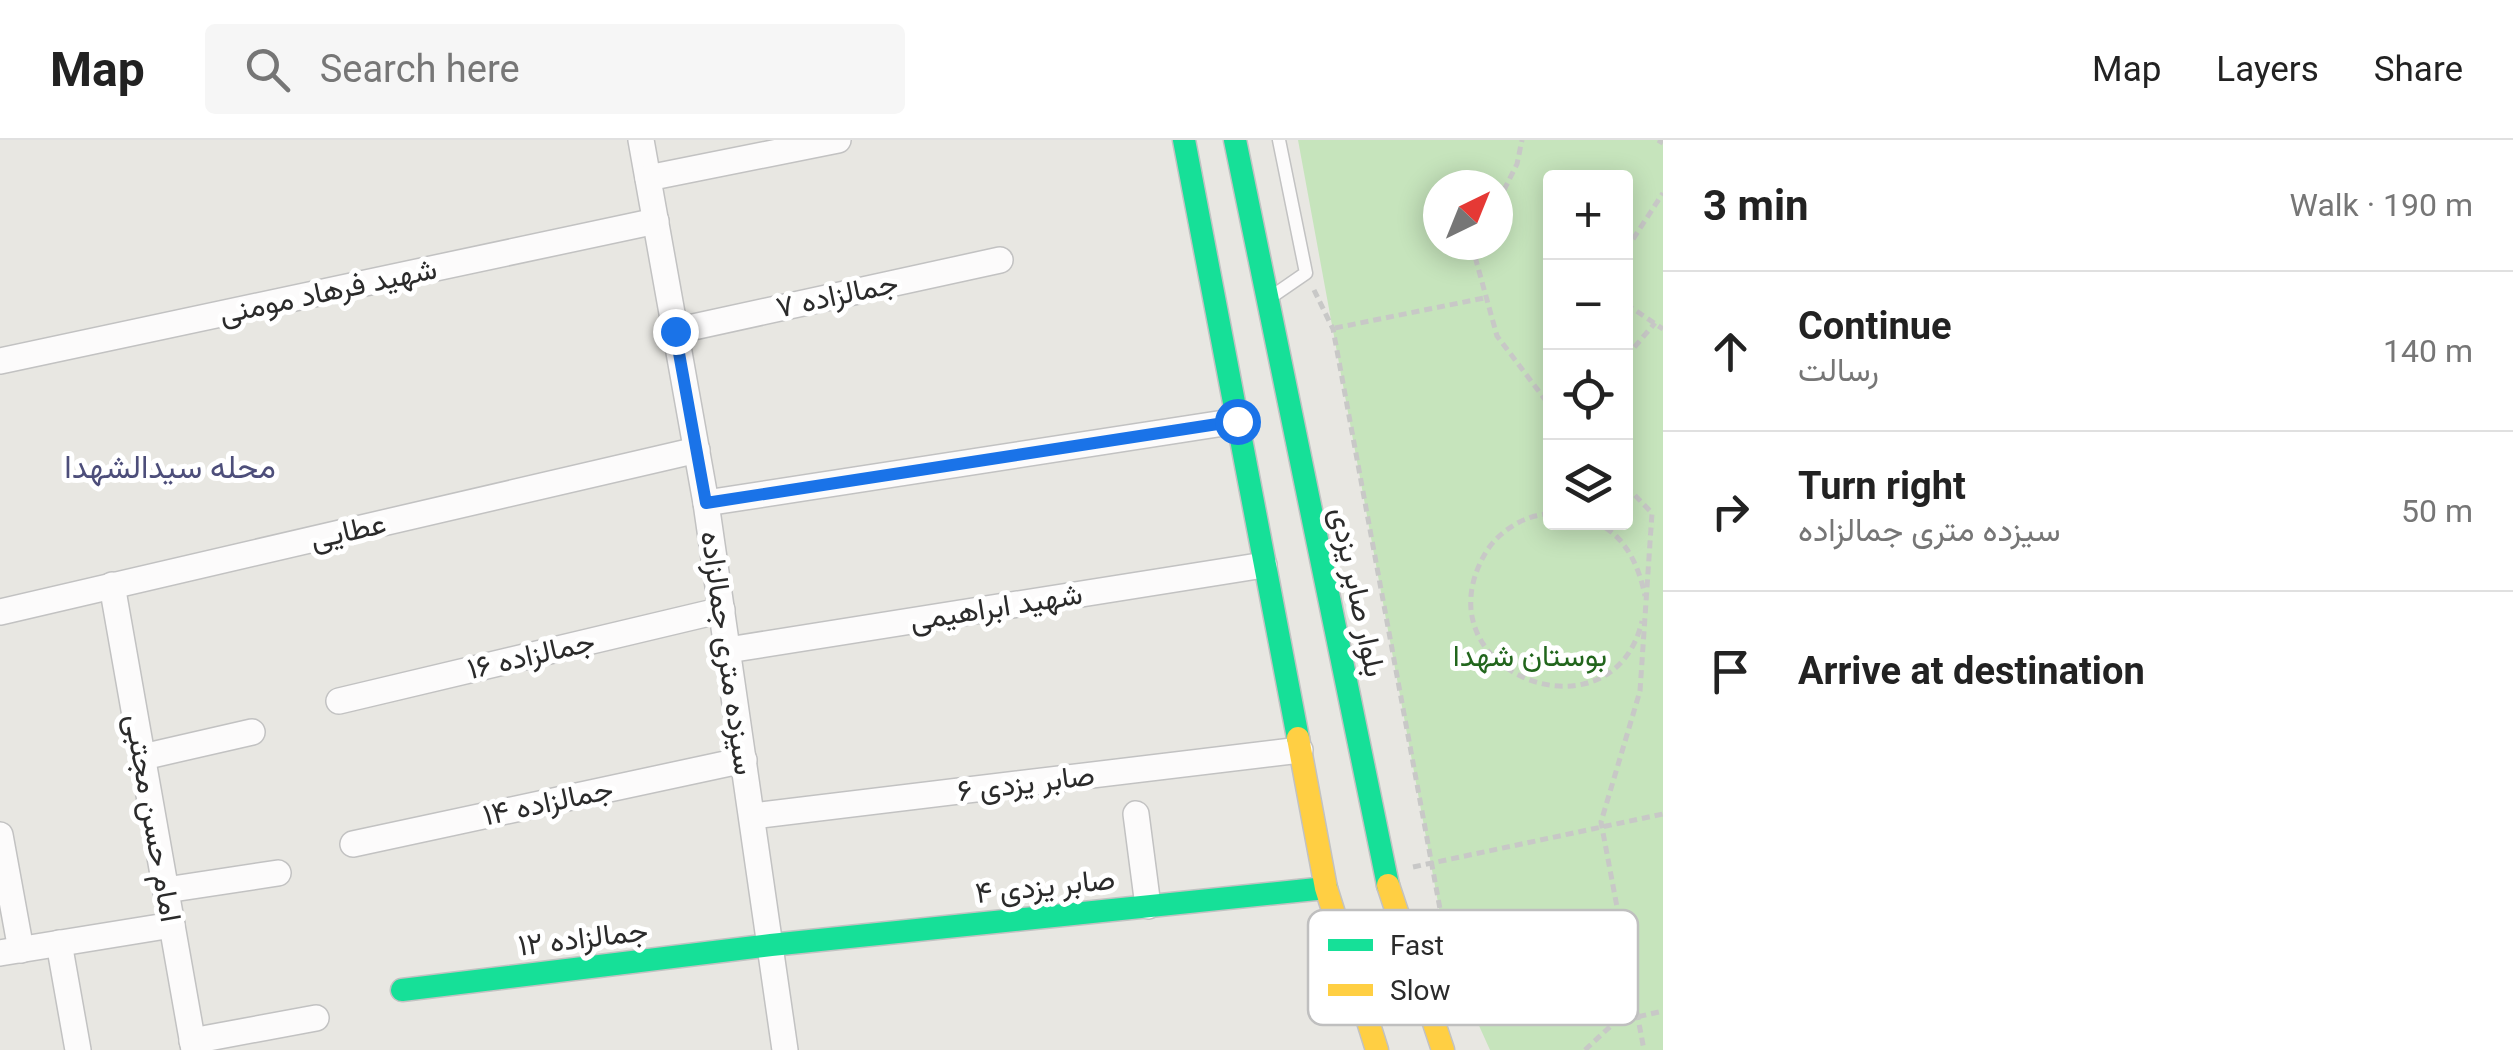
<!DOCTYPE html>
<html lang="en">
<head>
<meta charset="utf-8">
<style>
  body { margin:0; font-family:Roboto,Vazirmatn,sans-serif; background:#f6f6f6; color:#222 }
  .controls { position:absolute; right:30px; top:30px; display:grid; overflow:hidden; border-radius:10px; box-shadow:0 5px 25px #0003 }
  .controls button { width:90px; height:90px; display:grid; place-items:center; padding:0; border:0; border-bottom:2px solid #e0e0e0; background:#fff; color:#222; font:50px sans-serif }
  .compass { position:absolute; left:1423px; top:30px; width:90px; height:90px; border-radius:50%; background:#fff; box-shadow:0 5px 25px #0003; rotate:43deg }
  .stop { position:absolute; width:30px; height:30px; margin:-22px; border:8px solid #1a73e8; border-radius:50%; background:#fff }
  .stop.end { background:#1a73e8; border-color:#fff; box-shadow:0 2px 10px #0008 }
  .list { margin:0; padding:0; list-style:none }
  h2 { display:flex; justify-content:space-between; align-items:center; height:130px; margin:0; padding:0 40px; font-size:42px }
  h2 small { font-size:32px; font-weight:400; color:#767676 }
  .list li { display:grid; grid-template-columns:65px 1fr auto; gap:30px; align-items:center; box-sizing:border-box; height:160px; padding:0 40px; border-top:2px solid #e0e0e0 }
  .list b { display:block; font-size:38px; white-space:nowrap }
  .list p { margin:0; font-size:32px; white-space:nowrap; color:#767676 }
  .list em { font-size:32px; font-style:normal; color:#767676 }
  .icon { flex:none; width:55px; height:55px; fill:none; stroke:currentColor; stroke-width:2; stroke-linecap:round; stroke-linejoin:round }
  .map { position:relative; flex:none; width:1663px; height:910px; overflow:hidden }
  header { display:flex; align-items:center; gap:60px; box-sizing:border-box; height:140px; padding:0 50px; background:#fff; border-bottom:2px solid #e0e0e0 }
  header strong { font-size:48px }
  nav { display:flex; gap:55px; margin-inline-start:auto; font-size:35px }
  .search { width:700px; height:90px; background:#f6f6f6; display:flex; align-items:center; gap:25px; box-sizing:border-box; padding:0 35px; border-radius:10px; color:#767676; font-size:38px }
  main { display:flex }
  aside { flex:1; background:#fff }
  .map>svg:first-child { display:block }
  .green { fill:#c6e4bc; fill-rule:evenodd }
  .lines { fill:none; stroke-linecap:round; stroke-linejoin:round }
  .lane-casing { stroke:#c2c2c2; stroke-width:15 }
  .street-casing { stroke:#c2c2c2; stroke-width:28 }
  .fast-casing { stroke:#c2c2c2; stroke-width:25 }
  .slow-casing { stroke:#c2c2c2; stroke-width:25 }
  .path { stroke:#c8c8c7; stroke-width:5; stroke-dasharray:8 5; stroke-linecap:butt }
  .lane { stroke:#fcfbfb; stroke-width:12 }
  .street { stroke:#fcfbfb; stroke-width:25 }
  .fast { stroke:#16e098; stroke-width:22 }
  .slow { stroke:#ffcf43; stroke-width:22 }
  .route { stroke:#1a73e8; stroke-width:12 }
  .labels { text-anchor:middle; stroke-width:10; stroke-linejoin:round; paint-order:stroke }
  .street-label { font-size:30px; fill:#2b2b2b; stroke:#fff }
  .park-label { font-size:30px; fill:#22661d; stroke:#fff }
  .neighbourhood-label { font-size:32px; fill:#4d4e7a; stroke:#fff }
  .key { fill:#fff; stroke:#bfbfbf; stroke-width:2.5 }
  .key-label { font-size:28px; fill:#2b2b2b }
</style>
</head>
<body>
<header>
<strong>Map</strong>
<div class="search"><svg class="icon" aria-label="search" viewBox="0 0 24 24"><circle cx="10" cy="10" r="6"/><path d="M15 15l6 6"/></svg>Search here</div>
<nav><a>Map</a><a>Layers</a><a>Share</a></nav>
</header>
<main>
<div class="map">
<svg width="1663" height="910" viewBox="0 0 1663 910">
  <rect width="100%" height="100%" fill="#e8e7e2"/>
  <path class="green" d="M1298 0H1663V910H1490L1448 817ZM1550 38H1626V382H1550ZM1438 45H1498V105H1438Z"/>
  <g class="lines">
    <g class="lane-casing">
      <polyline id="lane" points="1274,155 1306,133 1279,0"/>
    </g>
    <g class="street-casing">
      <g id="street">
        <polyline points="641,0 706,363 785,910"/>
        <polyline points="648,38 838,0"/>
        <polyline points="675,191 1000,120"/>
        <polyline points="0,221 656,81"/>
        <polyline points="706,363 1237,281"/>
        <polyline points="112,445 194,910"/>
        <polyline points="0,472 697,310"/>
        <polyline points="728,510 1264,425"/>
        <polyline points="339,561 722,470"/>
        <polyline points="143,617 252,592"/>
        <polyline points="1136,674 1148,766"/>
        <polyline points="752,676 1300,610"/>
        <polyline points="0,695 21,810"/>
        <polyline points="353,704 744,620"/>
        <polyline points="166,750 278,733"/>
        <polyline points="59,803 78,910"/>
        <polyline points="0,813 172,785"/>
        <polyline points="192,901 316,878"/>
      </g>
    </g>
    <g class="fast-casing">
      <g id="fast">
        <polyline points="1184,0 1298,598"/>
        <polyline points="1235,0 1388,745"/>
        <polyline points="402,850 771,805 1326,748"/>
      </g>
    </g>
    <g class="slow-casing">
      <g id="slow">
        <polyline points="1298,598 1326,748 1377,910"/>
        <polyline points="1388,745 1443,910"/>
      </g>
    </g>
    <g class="path">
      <polyline points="1658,0 1663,3"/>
      <polyline points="1498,62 1517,24 1522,0"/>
      <polyline points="1477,105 1474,113 1497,196 1550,266"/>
      <polyline points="1626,110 1663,53"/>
      <polyline points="1314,150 1333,189 1450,823"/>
      <polyline points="1626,164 1663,189"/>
      <polyline points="1335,188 1484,158"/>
      <polyline points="1626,217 1655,183"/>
      <polyline points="1626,346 1652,373 1640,551 1601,682 1644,910"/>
      <path d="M1550 374C1526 374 1499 391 1486 412 1415 532 1613 607 1642 481"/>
      <path d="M1594 382C1625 394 1639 426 1645 456"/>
      <polyline points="1413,727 1663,674"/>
      <polyline points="1449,821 1621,787"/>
      <polyline points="1585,910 1615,882 1663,871"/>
    </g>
    <use href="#lane" class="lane"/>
    <use href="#street" class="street"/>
    <use href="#fast" class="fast"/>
    <use href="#slow" class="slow"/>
  </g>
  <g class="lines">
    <polyline class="route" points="675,191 706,363 1237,281"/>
  </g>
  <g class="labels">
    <g class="street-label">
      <text transform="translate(328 151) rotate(-12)" y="10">شهید فرهاد مومنی</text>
      <text transform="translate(837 155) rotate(-12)" y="10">جمالزاده ۷</text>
      <text transform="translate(348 391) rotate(-13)" y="10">عطایی</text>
      <text transform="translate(1358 452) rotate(78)" y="10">بلوار صابر یزدی</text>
      <text transform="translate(996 467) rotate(-9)" y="10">شهید ابراهیمی</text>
      <text transform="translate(728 513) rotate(82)" y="10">سیزده متری جمالزاده</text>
      <text transform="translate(531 515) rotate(-13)" y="10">جمالزاده ۱۶</text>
      <text transform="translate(1026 643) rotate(-7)" y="10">صابر یزدی ۶</text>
      <text transform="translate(548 662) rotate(-12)" y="10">جمالزاده ۱۴</text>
      <text transform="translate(153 678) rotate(80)" y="10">امام حسن مجتبی</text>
      <text transform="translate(1045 746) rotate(-6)" y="10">صابر یزدی ۴</text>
      <text transform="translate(583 798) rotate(-7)" y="10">جمالزاده ۱۲</text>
    </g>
    <g class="park-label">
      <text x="1530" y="526">بوستان شهدا</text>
    </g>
    <g class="neighbourhood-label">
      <text x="170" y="338">محله سیدالشهدا</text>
    </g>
  </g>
  <rect x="1308" y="770" width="330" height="115" rx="15" class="key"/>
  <rect x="1328" y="799" width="45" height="12" fill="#16e098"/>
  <rect x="1328" y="844" width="45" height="12" fill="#ffcf43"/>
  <g class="key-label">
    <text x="1390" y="815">Fast</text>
    <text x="1390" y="860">Slow</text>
  </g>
</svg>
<div class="controls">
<button>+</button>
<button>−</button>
<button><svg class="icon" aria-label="locate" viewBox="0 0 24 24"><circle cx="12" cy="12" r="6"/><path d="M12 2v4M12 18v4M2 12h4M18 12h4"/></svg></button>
<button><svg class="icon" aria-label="layers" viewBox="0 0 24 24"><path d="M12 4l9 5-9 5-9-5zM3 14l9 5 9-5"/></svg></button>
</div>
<svg class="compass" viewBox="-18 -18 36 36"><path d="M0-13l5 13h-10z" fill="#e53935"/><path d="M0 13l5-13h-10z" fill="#767676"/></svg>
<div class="stop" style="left:1237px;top:281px"></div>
<div class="stop end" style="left:675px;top:191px"></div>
</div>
<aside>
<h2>3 min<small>Walk · 190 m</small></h2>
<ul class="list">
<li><svg class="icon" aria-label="ahead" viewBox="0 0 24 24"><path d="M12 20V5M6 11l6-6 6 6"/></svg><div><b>Continue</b><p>رسالت</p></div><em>140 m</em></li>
<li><svg class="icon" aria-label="right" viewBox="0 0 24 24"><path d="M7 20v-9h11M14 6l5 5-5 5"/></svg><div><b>Turn right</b><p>سیزده متری جمالزاده</p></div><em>50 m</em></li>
<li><svg class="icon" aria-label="arrive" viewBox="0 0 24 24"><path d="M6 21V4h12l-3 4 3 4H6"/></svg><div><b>Arrive at destination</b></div></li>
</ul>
</aside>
</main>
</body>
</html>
